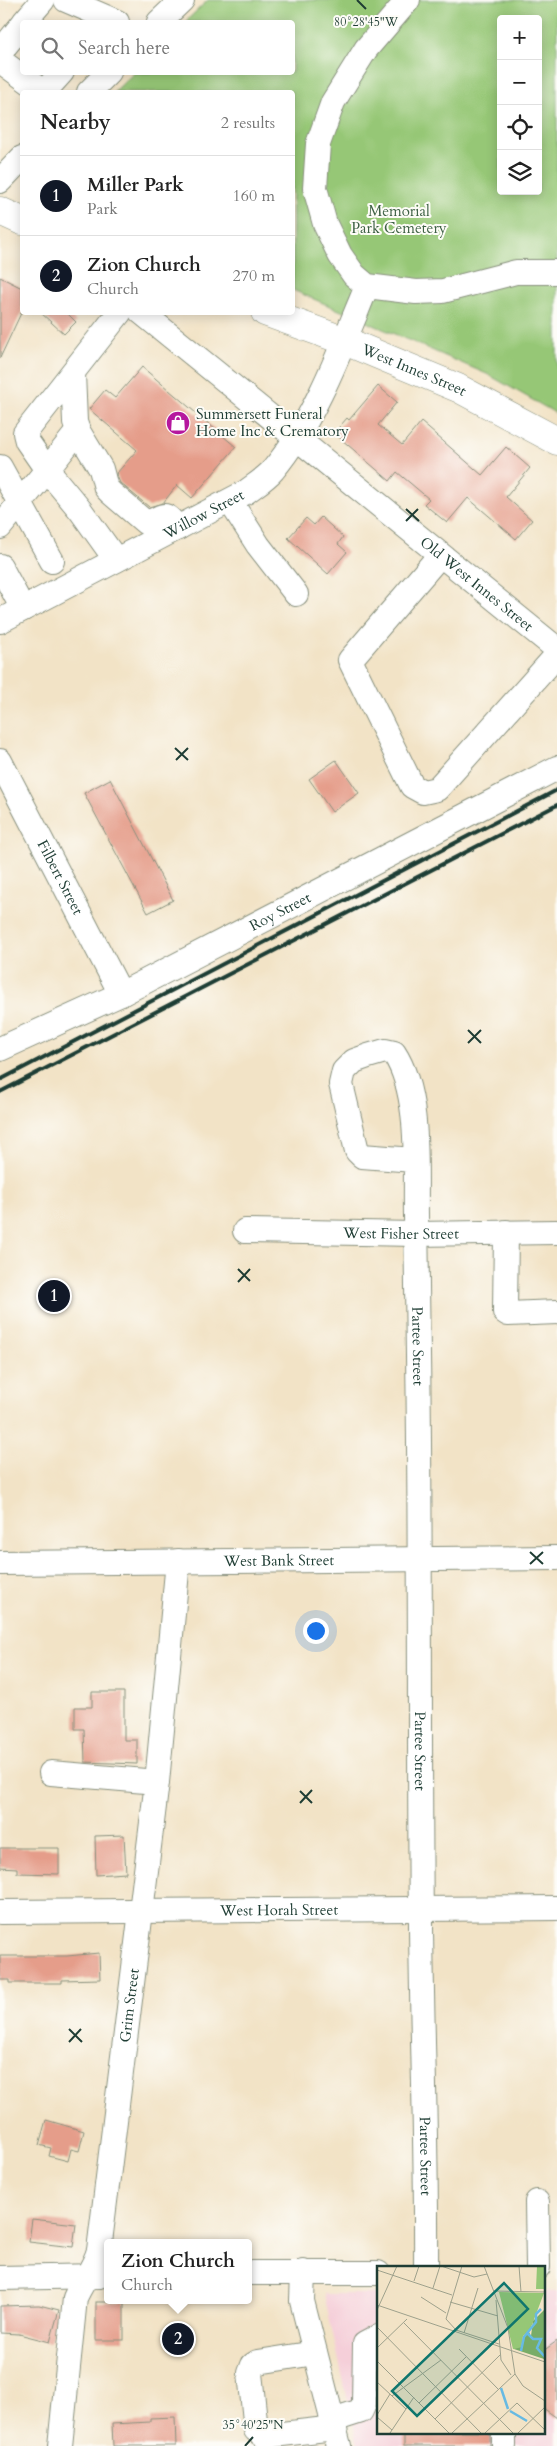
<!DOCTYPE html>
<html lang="en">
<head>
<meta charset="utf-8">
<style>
  body { margin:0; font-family:Cardo,serif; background:#f2f2f2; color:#222 }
  .controls { position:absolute; right:15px; top:15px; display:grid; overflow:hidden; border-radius:5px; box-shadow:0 2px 12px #0003 }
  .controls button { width:45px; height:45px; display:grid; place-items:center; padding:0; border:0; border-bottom:1px solid #e0e0e0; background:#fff; color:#222; font:25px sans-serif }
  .you { position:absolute; left:315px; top:1630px; width:18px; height:18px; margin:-12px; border:4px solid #fff; border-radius:50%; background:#1a73e8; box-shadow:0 0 0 8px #1a73e833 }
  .badge { display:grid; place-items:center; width:32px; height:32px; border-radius:50%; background:#111827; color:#fff; font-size:16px; font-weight:700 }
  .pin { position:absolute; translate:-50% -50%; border:2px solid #fff; box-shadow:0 1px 5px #0006 }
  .popup { position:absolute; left:104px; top:2239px; width:148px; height:65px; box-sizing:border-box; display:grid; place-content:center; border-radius:5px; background:#fff; filter:drop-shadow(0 1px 4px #0005); font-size:16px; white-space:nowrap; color:#767676 }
  .popup b { font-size:19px; color:#222 }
  .popup::after { content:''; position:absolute; left:50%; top:100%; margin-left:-10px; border:10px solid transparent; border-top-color:#fff }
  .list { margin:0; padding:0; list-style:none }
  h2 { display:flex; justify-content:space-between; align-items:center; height:65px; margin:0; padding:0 20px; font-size:21px }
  h2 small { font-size:16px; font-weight:400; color:#767676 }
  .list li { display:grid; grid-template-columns:32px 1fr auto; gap:15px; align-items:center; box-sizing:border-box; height:80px; padding:0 20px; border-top:1px solid #e0e0e0 }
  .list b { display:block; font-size:19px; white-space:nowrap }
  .list p { margin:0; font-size:16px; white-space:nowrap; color:#767676 }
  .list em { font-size:16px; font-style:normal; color:#767676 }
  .icon { flex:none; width:28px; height:28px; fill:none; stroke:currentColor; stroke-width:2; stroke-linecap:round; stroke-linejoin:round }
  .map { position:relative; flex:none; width:557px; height:2446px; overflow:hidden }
  .search { position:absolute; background:#fff; box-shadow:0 2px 12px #0003; left:20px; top:20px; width:275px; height:55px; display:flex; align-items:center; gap:12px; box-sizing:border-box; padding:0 18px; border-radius:5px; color:#767676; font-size:19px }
  .panel { position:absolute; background:#fff; box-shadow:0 2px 12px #0003; left:20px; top:90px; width:275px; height:225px; border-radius:5px }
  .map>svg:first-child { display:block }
  .built { fill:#f5cfd9 }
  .green { fill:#96c776; stroke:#5a8255; fill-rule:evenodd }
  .building { fill:#e59d8a }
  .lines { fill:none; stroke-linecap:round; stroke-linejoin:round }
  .minor-casing { stroke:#88907d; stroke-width:26 }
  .major-casing { stroke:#88907d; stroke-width:29 }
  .minor { stroke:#fff; stroke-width:24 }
  .major { stroke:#fff; stroke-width:28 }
  .rail { stroke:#1f3d34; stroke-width:4 }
  .ticks { fill:none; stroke:#1f3d34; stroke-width:2 }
  .labels { text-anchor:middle; stroke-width:4; stroke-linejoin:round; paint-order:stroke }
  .park-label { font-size:15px; fill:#3d6044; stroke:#fdfcf7 }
  .street-label { font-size:15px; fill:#1f3d34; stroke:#fdfcf7 }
  .poi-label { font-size:15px; fill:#1f3d34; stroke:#fdfcf7; text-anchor:start }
  .inset-river { fill:none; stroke:#67bae3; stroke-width:2.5 }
  .inset-road { fill:none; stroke:#9ea18c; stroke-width:1 }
  .view { fill:#0f766e; fill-opacity:0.15; stroke:#0f766e; stroke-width:2.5 }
  .inset-edge { fill:none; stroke:#1f3d34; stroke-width:2.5 }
  .ticks-label { font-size:12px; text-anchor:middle; fill:#1f3d34; stroke:#fdfcf7; stroke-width:4; stroke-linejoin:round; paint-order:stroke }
</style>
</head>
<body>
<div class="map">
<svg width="557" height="2446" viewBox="0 0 557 2446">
  <rect width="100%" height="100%" fill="#fdfcf7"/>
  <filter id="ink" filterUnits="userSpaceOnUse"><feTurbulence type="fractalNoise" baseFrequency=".02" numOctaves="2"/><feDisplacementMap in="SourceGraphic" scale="10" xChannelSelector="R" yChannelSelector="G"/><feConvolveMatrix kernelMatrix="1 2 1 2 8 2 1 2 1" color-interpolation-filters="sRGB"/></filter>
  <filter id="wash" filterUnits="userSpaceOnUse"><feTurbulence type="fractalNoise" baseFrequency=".0096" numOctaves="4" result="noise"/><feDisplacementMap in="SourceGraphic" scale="20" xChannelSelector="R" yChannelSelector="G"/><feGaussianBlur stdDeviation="1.12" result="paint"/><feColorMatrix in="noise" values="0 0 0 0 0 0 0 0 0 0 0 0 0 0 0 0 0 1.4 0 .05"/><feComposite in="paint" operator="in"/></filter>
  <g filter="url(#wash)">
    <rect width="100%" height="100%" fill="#f2e3c6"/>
    <polygon class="built" points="557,2291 557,2446 358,2446 324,2294 378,2294 378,2432 543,2432 543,2292"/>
    <path class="green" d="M208 0H557V414L489 375 293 290 292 92H114L134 73 292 72V22H185ZM501 19H538V191H501Z"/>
    <g id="blocks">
      <g class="building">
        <polygon points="0,277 22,288 22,311 0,358"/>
        <polygon points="40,312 66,312 76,322 64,334"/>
        <polygon points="142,367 236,447 192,498 177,485 163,503 149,507 120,483 116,474 137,450 89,409 105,390 115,398"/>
        <polygon points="378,386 397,402 378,425 402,445 421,422 482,475 506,447 530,468 506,497 532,520 516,539 468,498 447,523 424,504 429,499 397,472 390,481 334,433 347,418 349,420"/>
        <polygon points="321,517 343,537 338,544 347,552 328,574 288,538 306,518 314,525"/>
        <polygon points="336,760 359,793 332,812 309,779"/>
        <polygon points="110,779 173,900 148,913 84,793"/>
        <polygon points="92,1692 124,1692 124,1740 137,1740 137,1764 85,1762 84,1729 75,1729 75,1707 92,1707"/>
        <polygon points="124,1835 126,1873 96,1875 95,1836"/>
        <polygon points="0,1848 59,1848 59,1874 17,1873 17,1868 0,1867"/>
        <polygon points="99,1953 100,1979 62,1980 62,1983 10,1983 10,1980 0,1980 0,1956 67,1956"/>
        <polygon points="46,2120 84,2131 79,2151 71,2149 68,2161 49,2156 51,2148 39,2145"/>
        <polygon points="32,2219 76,2224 73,2247 29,2242"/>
        <rect x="96" y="2302" width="28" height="38"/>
        <polygon points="39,2305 59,2310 50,2342 19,2334 0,2333 0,2306"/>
        <polygon points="557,2341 557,2418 543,2408 543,2351"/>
        <polygon points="175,2417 176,2446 113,2446 112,2424 150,2422 150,2418"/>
        <rect x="404" y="2432" width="86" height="14"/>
      </g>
    </g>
  </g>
  <g filter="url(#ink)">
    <use href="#blocks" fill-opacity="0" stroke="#88907d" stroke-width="1"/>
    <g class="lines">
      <g class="minor-casing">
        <g id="minor">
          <polyline points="66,0 117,22"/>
          <polyline points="408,0 366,49 333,102 318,144 315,188 325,224 340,255 354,275 367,286 416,292 443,291 516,272 557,272"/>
          <polyline points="24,22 43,0"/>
          <polyline points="159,22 182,0"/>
          <polyline points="22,25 1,51 2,62 43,92"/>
          <polyline points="44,92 62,72"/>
          <polyline points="89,92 109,72"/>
          <polyline points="0,181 22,158"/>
          <path id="s1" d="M141 312 557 649"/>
          <polyline points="73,373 75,422 78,431 47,470 27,441 25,433 120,312"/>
          <path d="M78 431 101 469 106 488 111 493 146 523C165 517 163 509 178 528"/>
          <polyline points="0,467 52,561"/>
          <polyline points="230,501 258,545 296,594"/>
          <polyline points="0,527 47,470 81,511 116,560"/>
          <polyline points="440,555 350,660 412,786 423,792 437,789 557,655"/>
          <polyline points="0,566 23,609"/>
          <path id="s2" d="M0 621 246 492C255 485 265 479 273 470 315 420 342 346 367 286"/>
          <path id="s3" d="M0 761 121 994"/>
          <path id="s4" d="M0 1049 121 994 557 768"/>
          <path id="s5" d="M414 1160 362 1156 357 1151 341 1084 344 1071 354 1061 368 1056 385 1051 394 1053C421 1094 415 1166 416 1215 417 1262 417 1309 418 1355 421 1545 419 1735 421 1925 422 2039 427 2153 426 2267"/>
          <path id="s6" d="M245 1231 416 1234 557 1232"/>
          <polyline points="506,1232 505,1312 508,1314 557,1312"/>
          <path id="s7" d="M0 1563 557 1558"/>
          <polyline points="51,1773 157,1782"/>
          <path id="s8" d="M0 1912 557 1908"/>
          <polyline points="537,2202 538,2267"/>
          <polyline points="303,2272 302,2301 339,2446"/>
          <polyline points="248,2273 378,2273"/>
          <polyline points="0,2278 99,2276"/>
          <polyline points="315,2353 258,2362 253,2365 250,2373 256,2430 264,2436 335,2428"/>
          <polyline points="333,2420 361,2411 364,2404 365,2344 378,2337"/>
          <polyline points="504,2432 504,2446"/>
          <path id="s9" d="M60 2446 75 2298C82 2281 94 2269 99 2250L157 1782 178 1561"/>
        </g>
      </g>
      <g class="major-casing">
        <g id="major">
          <polyline points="0,211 22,221"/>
          <path id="s10" d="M265 312 345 341 458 388 557 441"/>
        </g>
      </g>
      <use href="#minor" class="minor"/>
      <use href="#major" class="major"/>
      <g class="rail">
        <polyline points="0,1080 557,790"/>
        <polyline points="0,1092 557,805"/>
      </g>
    </g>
  </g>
  <path class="ticks" d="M357 0 366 9M406 509 419 521M406 521 418 509M175 748 188 760M176 760 188 748M468 1030 481 1043M468 1043 481 1030M238 1269 250 1281M238 1282 250 1269M530 1552 543 1564M530 1564 543 1552M300 1791 312 1803M300 1803 312 1790M69 2029 82 2042M69 2042 81 2029M245 2446 253 2437"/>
  <defs>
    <g id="shop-disc" transform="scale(1.25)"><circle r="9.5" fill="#b5179e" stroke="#fdfcf7"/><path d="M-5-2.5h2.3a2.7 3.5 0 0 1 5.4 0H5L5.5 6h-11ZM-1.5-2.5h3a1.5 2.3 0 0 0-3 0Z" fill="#fff"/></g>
  </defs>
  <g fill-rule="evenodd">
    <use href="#shop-disc" x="178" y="423"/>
  </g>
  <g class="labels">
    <g class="park-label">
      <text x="399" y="216">Memorial<tspan x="399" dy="17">Park Cemetery</tspan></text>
    </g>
    <g class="street-label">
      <text dy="5" stroke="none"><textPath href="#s10" startOffset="160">West Innes Street</textPath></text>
      <text dy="5" stroke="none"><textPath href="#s2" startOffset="230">Willow Street</textPath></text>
      <text dy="5" stroke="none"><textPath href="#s1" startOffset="432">Old West Innes Street</textPath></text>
      <text dy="5" stroke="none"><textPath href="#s3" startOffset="131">Filbert Street</textPath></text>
      <text dy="5" stroke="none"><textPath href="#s4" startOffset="312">Roy Street</textPath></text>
      <text dy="5" stroke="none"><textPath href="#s6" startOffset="156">West Fisher Street</textPath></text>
      <text dy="5" stroke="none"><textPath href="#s5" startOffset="494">Partee Street</textPath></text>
      <text dy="5" stroke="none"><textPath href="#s7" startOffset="279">West Bank Street</textPath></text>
      <text dy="5" stroke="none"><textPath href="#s5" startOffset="899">Partee Street</textPath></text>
      <text dy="5" stroke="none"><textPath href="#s8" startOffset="279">West Horah Street</textPath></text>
      <text dy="5" stroke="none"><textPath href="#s9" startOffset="449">Grim Street</textPath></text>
      <text dy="5" stroke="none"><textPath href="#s5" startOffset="1304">Partee Street</textPath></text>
    </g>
    <g class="poi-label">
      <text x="196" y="419">Summersett Funeral<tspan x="196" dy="17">Home Inc &amp; Crematory</tspan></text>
    </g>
  </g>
  <g transform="translate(377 2266)">
    <rect width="168" height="168" fill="#f2e3c6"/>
    <path d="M160 0H167V23H159ZM122 26 167 27 153 64 146 70 144 83H136Z" fill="#96c776"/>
    <path d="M167 44V93L137 83 145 81 146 71 152 66 154 70 156 55Z" fill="#78ac67"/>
    <path class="inset-river" d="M151 68 156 73H164L160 82 168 91M144 85 147 71 159 56V48L164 43M124 122 131 143M133 145 150 155"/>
    <path class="inset-road" d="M64 0 97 11 110 8M85 0 69 53 79 64 122 78M107 0 131 62 138 108 146 120 168 135M142 0 144 26M0 4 75 29M37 15 42 0M56 22 63 0M117 25 168 26M44 31 69 47M119 34 124 94 134 109M73 36 121 50M0 39 168 96M0 44 20 0M27 57 136 167M0 61 104 167M87 67 101 22M0 82 30 53M82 83 121 123M0 95 72 167M0 116 29 143M15 130 64 94M42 137 89 91M0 149 13 128M0 151 15 164M58 153 123 89M13 167 37 131M75 167 138 108M108 167 140 137 168 164M141 167 168 141"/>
    <path class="view" d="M127 17 151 43 40 150 15 125Z"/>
    <rect width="168" height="168" class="inset-edge"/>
  </g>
  <g class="ticks-label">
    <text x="366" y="26">80°28'45"W</text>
    <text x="253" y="2429">35°40'25"N</text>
  </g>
</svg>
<div class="controls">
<button>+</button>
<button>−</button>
<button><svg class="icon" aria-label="locate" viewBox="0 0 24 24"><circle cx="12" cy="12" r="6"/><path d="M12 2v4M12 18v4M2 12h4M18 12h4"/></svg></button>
<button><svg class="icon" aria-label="layers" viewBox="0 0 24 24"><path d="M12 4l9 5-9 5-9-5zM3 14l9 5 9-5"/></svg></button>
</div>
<div class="you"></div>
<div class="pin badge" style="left:54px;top:1296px">1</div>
<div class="pin badge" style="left:178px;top:2339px">2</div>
<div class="popup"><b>Zion Church</b>Church</div>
<div class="search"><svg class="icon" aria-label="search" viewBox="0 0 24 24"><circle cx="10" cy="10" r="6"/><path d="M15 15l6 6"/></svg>Search here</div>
<section class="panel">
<h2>Nearby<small>2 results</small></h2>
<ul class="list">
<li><span class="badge">1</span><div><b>Miller Park</b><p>Park</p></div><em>160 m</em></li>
<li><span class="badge">2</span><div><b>Zion Church</b><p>Church</p></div><em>270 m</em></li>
</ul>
</section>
</div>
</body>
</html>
